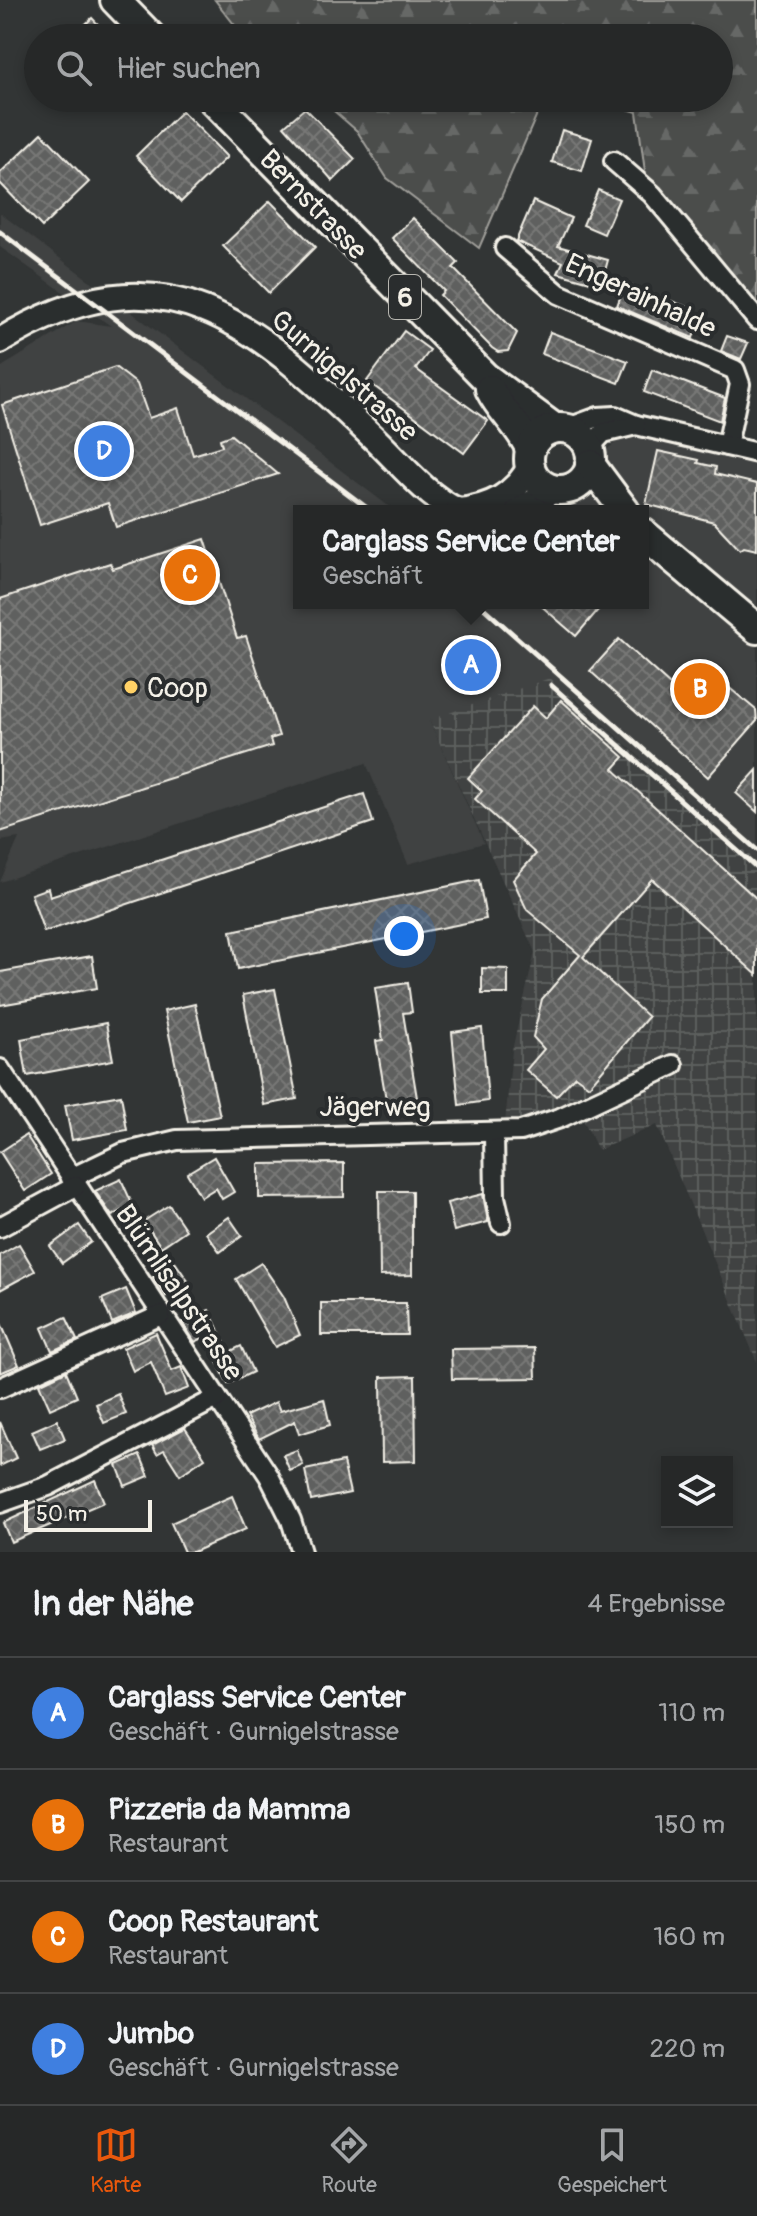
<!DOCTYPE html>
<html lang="de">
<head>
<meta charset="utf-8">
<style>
  body { margin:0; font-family:Pangolin,sans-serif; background:#2e3030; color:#f1f3f6 }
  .controls { position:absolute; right:24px; bottom:24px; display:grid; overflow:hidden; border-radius:0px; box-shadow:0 4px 12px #0003 }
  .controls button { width:72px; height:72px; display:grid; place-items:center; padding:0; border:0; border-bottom:2px solid #424445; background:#262828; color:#f1f3f6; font:40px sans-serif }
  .scale { position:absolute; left:24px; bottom:20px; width:128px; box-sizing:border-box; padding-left:8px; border:4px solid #f4f1e8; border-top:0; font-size:22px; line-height:28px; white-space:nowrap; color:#f4f1e8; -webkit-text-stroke:6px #2a2d2e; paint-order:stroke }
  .you { position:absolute; left:404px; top:936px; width:28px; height:28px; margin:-20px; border:6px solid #fff; border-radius:50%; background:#1a73e8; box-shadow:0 0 0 12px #1a73e833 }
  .badge { display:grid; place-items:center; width:52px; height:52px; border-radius:50%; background:#ea580c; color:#fff; font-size:26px; font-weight:700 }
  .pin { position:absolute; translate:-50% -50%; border:4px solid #fff; box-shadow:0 2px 8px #0006 }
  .popup { position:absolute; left:293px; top:505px; width:356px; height:104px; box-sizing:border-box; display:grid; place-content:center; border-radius:0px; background:#262828; filter:drop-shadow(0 2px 6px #0005); font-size:26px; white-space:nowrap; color:#a4a6a8 }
  .popup b { font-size:30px; color:#f1f3f6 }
  .popup::after { content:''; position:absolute; left:50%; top:100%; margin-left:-16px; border:16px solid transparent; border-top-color:#262828 }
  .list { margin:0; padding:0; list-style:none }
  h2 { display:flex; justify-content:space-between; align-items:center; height:104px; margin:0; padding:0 32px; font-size:34px }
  h2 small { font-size:26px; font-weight:400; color:#a4a6a8 }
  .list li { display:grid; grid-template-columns:52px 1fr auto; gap:24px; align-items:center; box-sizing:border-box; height:112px; padding:0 32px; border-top:2px solid #424445 }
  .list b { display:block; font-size:30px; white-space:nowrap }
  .list p { margin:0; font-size:26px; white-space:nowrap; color:#a4a6a8 }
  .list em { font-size:26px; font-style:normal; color:#a4a6a8 }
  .icon { flex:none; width:44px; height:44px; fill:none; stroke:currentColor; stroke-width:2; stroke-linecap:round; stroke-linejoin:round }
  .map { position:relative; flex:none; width:757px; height:1552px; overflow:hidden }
  .search { position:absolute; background:#262828; box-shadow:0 4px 12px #0003; left:24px; right:24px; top:24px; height:88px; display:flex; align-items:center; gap:20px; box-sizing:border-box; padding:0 28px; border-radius:44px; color:#a4a6a8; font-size:30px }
  .sheet { height:552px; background:#262828 }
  nav { display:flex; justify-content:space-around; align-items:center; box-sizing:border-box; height:112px; border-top:2px solid #424445; background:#262828; font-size:22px; color:#a4a6a8 }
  nav a { display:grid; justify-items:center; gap:4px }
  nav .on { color:#ea580c }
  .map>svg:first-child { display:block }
  .built { fill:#404242 }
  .industrial { fill:url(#industrial-grid) }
  .forest { fill:url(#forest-firs); stroke:#a09f9a; stroke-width:2 }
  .building { fill:url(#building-cross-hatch); stroke:#f4f1e8; stroke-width:2 }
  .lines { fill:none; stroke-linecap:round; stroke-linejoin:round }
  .street-casing { stroke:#f4f1e8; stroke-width:24 }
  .secondary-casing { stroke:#f4f1e8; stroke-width:30 }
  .primary-casing { stroke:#f4f1e8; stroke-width:34 }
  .street { stroke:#2a2d2e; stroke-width:18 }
  .secondary { stroke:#2a2d2e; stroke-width:24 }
  .primary { stroke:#2a2d2e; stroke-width:28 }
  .rail { stroke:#f4f1e8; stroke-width:5 }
  .poi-dot { fill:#ffd166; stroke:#2a2d2e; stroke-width:3 }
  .labels { text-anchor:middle; stroke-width:8; stroke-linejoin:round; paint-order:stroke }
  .shield { fill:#2a2d2e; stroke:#b7b6b0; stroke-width:2 }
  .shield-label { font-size:26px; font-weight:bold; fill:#f4f1e8 }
  .street-label { font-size:28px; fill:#f4f1e8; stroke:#2a2d2e }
  .poi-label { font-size:28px; fill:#f4f1e8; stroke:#2a2d2e; text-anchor:start }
</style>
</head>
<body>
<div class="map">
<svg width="757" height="1552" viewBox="0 0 757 1552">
  <defs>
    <pattern id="industrial-grid" width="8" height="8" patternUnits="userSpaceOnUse" patternTransform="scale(2)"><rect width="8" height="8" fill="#404242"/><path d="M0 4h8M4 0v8" fill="none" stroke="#5c5e5d"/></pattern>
    <pattern id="forest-firs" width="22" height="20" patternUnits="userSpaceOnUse" patternTransform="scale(2)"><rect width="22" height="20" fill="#4b4d4c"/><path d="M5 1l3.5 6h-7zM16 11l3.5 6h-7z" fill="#666766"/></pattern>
    <pattern id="building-cross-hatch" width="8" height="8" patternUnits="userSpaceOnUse" patternTransform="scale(2)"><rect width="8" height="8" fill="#5f605f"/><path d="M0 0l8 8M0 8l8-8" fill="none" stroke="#777776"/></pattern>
  </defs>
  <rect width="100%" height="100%" fill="#323535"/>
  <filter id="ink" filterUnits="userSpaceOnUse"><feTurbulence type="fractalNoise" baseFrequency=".0125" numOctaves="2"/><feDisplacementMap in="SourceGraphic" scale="16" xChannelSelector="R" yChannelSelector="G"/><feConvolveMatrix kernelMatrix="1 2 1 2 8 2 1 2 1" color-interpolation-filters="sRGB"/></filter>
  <g filter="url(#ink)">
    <polygon class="built" points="0,213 395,511 299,511 299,603 643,603 643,511 546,511 590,464 636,425 757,453 757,604 747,621 757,629 757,862 574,698 429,720 484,843 408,864 366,763 0,882 19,838 0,841 0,368 77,321 111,326 0,247"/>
    <polygon class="industrial" points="550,678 757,862 757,1362 657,1125 598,1150 578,1109 504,1134 512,1050 535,952 429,720"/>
    <g class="forest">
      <polygon points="215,0 757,0 757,312 646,179 637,112 593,98 719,98 719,38 245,38"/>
      <polygon points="319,98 544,98 479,248 387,178 357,131"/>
    </g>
    <g class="building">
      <polygon points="92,18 111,38 71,38"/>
      <polygon points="305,108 355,159 333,181 284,126"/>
      <polygon points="182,111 227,157 181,202 136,156"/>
      <polygon points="562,130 592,139 582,171 552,162"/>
      <polygon points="42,133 89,182 42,227 0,183 0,173"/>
      <polygon points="598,190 619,199 604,234 583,225"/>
      <polygon points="270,201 315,247 269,293 223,246"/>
      <polygon points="533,201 571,218 558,246 608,260 601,285 558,273 563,262 516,241"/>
      <polygon points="413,218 458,263 453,268 517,333 508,351 498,352 492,348 440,295 444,291 392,238"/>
      <polygon points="625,284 693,309 690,318 699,321 693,338 617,306"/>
      <polygon points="404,331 430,350 416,369 488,421 464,453 367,381"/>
      <polygon points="550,332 628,361 619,383 542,354"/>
      <polygon points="727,336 748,343 741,359 721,351"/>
      <polygon points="115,367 137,384 149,418 178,408 193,455 222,446 220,439 231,435 278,474 116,527 108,503 40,525 2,405"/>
      <polygon points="652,370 725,398 720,421 644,392"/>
      <polygon points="658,451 699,460 698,463 716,467 715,474 757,484 757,550 744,547 740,550 714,522 646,504"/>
      <polygon points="205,539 237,638 246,636 279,736 270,739 272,746 0,832 0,599 110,563 113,569"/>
      <polygon points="538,603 604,603 576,636"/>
      <polygon points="619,639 679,693 697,671 709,671 756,710 757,721 708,777 590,671"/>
      <polygon points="472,645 484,681 469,686 458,650"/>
      <polygon points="561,700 624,757 613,769 757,899 757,975 652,879 583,957 648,1017 589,1086 575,1076 556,1096 526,1070 544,1049 533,1037 542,999 580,955 527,910 513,880 536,854 475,799 482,791 468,778 533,706 546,718"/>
      <polygon points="757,770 757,812 736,793"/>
      <polygon points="364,794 373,822 44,932 31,894 48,888 50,896"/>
      <polygon points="479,880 486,919 238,969 231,931"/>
      <polygon points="92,956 97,988 0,1005 0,972"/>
      <polygon points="482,968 508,969 508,994 482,994"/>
      <polygon points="408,983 412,1012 403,1013 419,1110 389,1117 376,1041 383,1040 375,988"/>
      <polygon points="275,989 297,1099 264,1105 243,995"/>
      <polygon points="195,1004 220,1116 188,1122 164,1011"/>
      <polygon points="106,1023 113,1060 27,1076 21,1039"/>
      <polygon points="482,1028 488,1101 459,1105 452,1032"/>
      <polygon points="121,1095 127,1130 72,1140 65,1105"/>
      <polygon points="26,1135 51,1174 25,1191 0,1152"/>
      <polygon points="214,1157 234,1192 222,1199 216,1188 201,1197 187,1173"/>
      <polygon points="344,1163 344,1197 259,1198 259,1164"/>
      <polygon points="121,1179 133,1206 112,1216 95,1191"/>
      <polygon points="379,1191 412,1191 412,1275 380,1276"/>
      <polygon points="483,1194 488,1222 454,1231 447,1203"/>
      <polygon points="169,1205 186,1230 161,1247 144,1221"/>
      <polygon points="229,1217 242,1236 220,1252 206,1233"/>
      <polygon points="79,1225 91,1242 62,1263 50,1246"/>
      <polygon points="19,1244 35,1271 0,1290 0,1255"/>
      <polygon points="175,1262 188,1281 166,1296 153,1277"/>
      <polygon points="261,1263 284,1297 300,1335 275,1347 236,1279"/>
      <polygon points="126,1289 136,1313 112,1323 102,1299"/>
      <polygon points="321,1303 406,1303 407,1335 321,1335"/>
      <polygon points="209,1310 229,1352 241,1346 253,1372 228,1384 205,1337 195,1342 182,1322"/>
      <polygon points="66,1317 77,1340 52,1351 42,1328"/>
      <polygon points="0,1321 19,1365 0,1373"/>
      <polygon points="156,1333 172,1371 181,1367 189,1388 165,1397 151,1362 133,1371 123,1348"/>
      <polygon points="535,1348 536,1378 452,1379 451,1349"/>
      <polygon points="66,1371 77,1397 50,1409 39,1384"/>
      <polygon points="415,1376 416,1461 382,1462 381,1377"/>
      <polygon points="118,1394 126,1414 104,1423 96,1404"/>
      <polygon points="324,1399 330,1425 299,1434 295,1421 259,1439 246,1416 276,1402 280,1411"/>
      <polygon points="57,1420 65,1439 40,1449 32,1431"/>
      <polygon points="0,1422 16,1458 0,1466"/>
      <polygon points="185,1428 205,1458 180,1475 164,1450 157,1454 152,1445"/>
      <polygon points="297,1450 303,1465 290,1471 283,1455"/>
      <polygon points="140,1455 149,1476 125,1486 117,1465"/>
      <polygon points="343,1462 350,1493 311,1501 305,1470"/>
      <polygon points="95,1480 104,1502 11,1542 3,1523"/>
      <polygon points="232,1496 246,1529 193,1552 184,1552 171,1523"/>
    </g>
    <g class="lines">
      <g class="street-casing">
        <g id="street">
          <polyline points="614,161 652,194 757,320"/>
          <polyline points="505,248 559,294 735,370 740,384 727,446"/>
          <polyline points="568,428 598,417 615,416 636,425 757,453"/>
          <polyline points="589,448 603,433 636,425"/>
          <polyline points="0,1069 269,1476 291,1520 301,1552"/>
          <polyline points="494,1134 495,1197 501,1223"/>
          <polyline points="71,1178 123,1153 177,1140 521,1131 560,1118 673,1065"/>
          <polyline points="0,1227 76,1186"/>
          <polyline points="0,1388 161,1315"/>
          <polyline points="0,1503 48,1486 217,1398"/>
        </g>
      </g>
      <g class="secondary-casing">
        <g id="secondary">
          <path d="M0 341C166 239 256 326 376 440 401 464 426 496 458 511"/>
          <path d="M458 511C490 508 514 496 530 467"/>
          <polyline points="518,511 554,490"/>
        </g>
      </g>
      <g class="primary-casing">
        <g id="primary">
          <polyline points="115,0 152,38"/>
          <polyline points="211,98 485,377 554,428"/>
          <path d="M490 389C501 412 521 426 530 449"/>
          <circle cx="560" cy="459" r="31"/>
          <polyline points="590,464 625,511"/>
          <polyline points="643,533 757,629"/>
        </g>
      </g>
      <use href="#street" class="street"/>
      <use href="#secondary" class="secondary"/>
      <use href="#primary" class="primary"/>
      <g class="rail">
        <polyline points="0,232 371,511"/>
        <polyline points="478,603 757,850"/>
        <polyline points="551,685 757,868"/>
      </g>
    </g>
  </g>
  <circle class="poi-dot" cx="131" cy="687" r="8"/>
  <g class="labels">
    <rect class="shield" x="389" y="275" width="32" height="44" rx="6"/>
    <g class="shield-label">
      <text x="405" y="306">6</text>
    </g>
    <g class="street-label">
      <text transform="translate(314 204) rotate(46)" y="10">Bernstrasse</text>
      <text transform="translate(641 295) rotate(25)" y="10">Engerainhalde</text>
      <text transform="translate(345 375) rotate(41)" y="10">Gurnigelstrasse</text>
      <text x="375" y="1116">Jägerweg</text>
      <text transform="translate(180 1292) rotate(56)" y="10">Blümlisalpstrasse</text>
    </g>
    <g class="poi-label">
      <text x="147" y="697">Coop</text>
    </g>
  </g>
</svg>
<div class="controls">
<button><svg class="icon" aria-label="layers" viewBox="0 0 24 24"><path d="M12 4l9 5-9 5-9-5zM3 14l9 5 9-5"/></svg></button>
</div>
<div class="scale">50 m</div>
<div class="you"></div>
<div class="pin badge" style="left:471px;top:665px;background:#3f7fe0">A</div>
<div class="popup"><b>Carglass Service Center</b>Geschäft</div>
<div class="pin badge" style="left:700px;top:689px;background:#e8710a">B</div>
<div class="pin badge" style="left:190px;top:575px;background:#e8710a">C</div>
<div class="pin badge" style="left:104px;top:451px;background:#3f7fe0">D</div>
<div class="search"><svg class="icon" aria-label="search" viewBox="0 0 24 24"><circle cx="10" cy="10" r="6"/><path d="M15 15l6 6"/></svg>Hier suchen</div>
</div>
<section class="sheet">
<h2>In der Nähe<small>4 Ergebnisse</small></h2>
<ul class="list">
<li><span class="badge" style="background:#3f7fe0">A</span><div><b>Carglass Service Center</b><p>Geschäft · Gurnigelstrasse</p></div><em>110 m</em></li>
<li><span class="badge" style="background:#e8710a">B</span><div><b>Pizzeria da Mamma</b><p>Restaurant</p></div><em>150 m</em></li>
<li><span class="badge" style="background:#e8710a">C</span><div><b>Coop Restaurant</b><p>Restaurant</p></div><em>160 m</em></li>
<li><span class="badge" style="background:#3f7fe0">D</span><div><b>Jumbo</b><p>Geschäft · Gurnigelstrasse</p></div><em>220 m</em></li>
</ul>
</section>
<nav>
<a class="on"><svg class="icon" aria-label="map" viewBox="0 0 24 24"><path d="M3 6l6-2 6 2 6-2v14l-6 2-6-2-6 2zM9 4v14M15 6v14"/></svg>Karte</a>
<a><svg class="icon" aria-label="directions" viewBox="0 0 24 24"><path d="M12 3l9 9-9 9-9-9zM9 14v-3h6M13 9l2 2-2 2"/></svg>Route</a>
<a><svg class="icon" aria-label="saved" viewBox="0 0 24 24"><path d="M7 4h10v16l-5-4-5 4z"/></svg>Gespeichert</a>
</nav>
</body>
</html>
